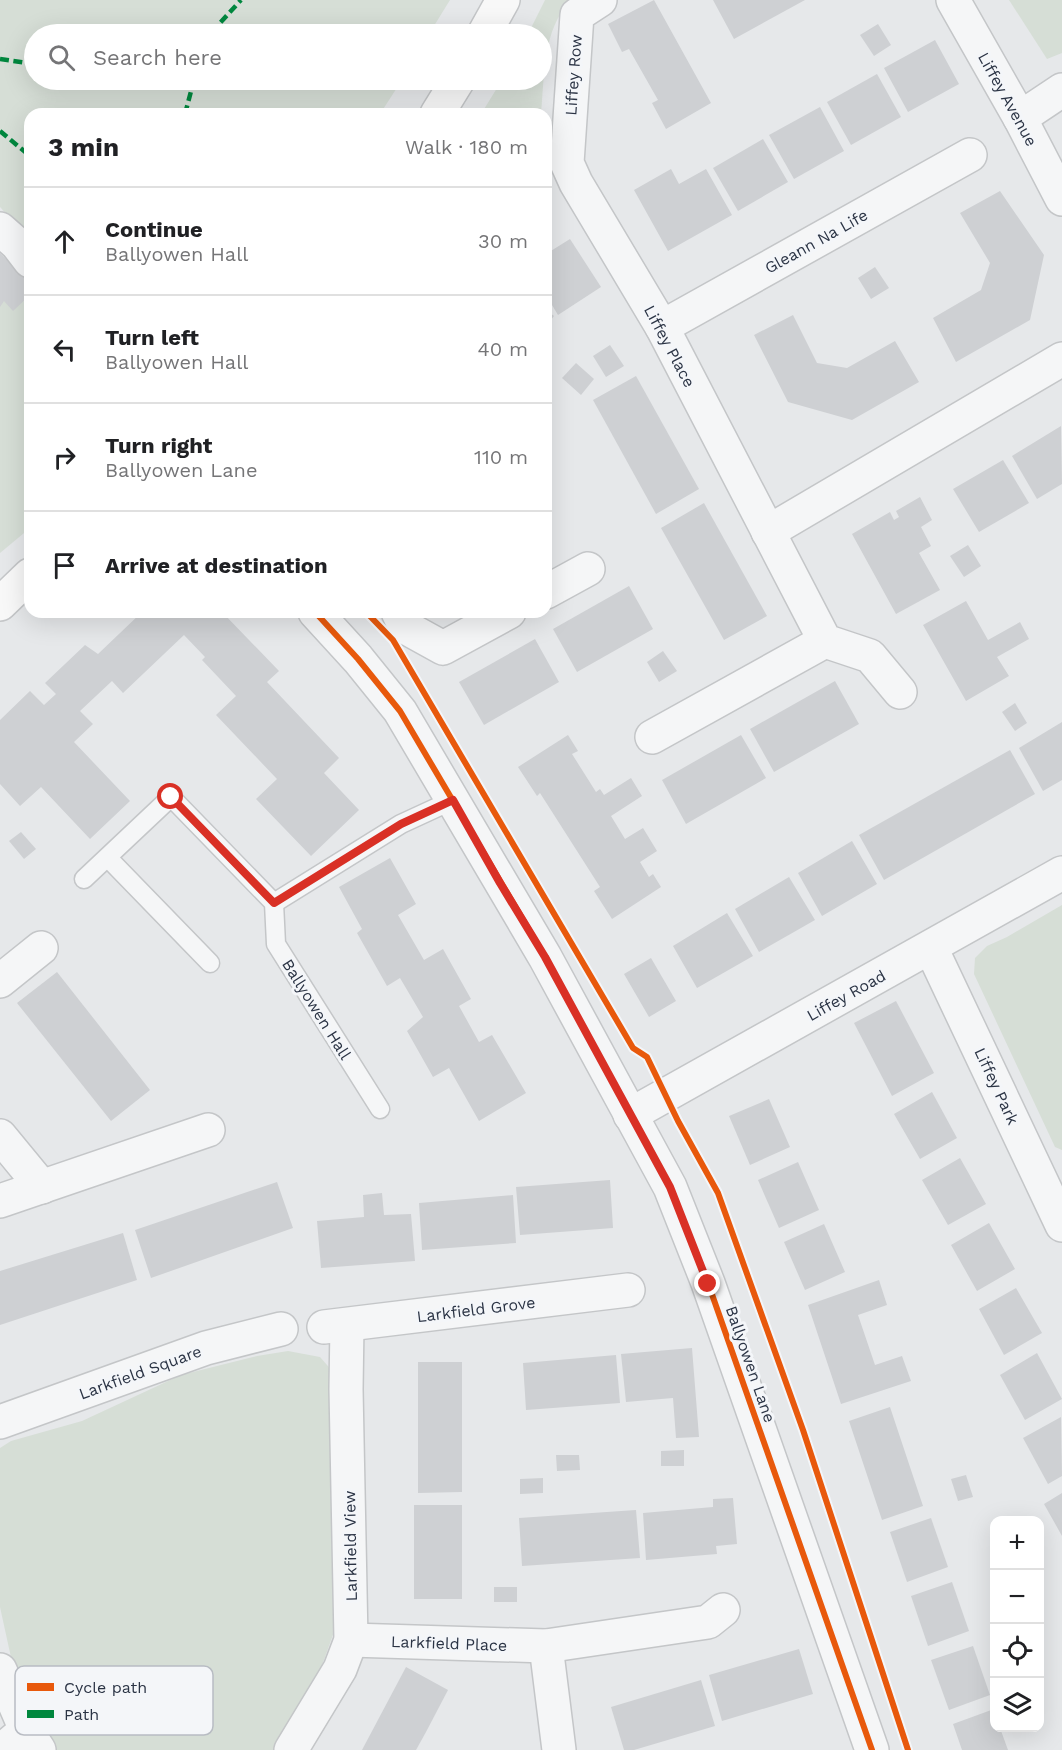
<!DOCTYPE html>
<html lang="en">
<head>
<meta charset="utf-8">
<style>
  body { margin:0; font-family:"Work Sans",sans-serif; background:#f2f2f2; color:#202124 }
  .controls { position:absolute; right:18px; bottom:18px; display:grid; overflow:hidden; border-radius:12px; box-shadow:0 6px 24px #0002 }
  .controls button { width:54px; height:54px; display:grid; place-items:center; padding:0; border:0; border-bottom:2px solid #e0e0e0; background:#fff; color:#202124; font:30px sans-serif }
  .stop { position:absolute; width:18px; height:18px; margin:-14px; border:4px solid #d93025; border-radius:50%; background:#fff }
  .stop.end { background:#d93025; border-color:#fff; box-shadow:0 2px 6px #0008 }
  .list { margin:0; padding:0; list-style:none }
  h2 { display:flex; justify-content:space-between; align-items:center; height:78px; margin:0; padding:0 24px; font-size:26px }
  h2 small { font-size:20px; font-weight:400; color:#757577 }
  .list li { display:grid; grid-template-columns:39px 1fr auto; gap:18px; align-items:center; box-sizing:border-box; height:108px; padding:0 24px; border-top:2px solid #e0e0e0 }
  .list b { display:block; font-size:22px; white-space:nowrap }
  .list p { margin:0; font-size:20px; white-space:nowrap; color:#757577 }
  .list em { font-size:20px; font-style:normal; color:#757577 }
  .icon { flex:none; width:33px; height:33px; fill:none; stroke:currentColor; stroke-width:2; stroke-linecap:round; stroke-linejoin:round }
  .map { position:relative; flex:none; width:1062px; height:1750px; overflow:hidden }
  .search { position:absolute; background:#fff; box-shadow:0 6px 24px #0002; left:24px; top:24px; width:528px; height:66px; display:flex; align-items:center; gap:15px; box-sizing:border-box; padding:0 21px; border-radius:33px; color:#757577; font-size:22px }
  .panel { position:absolute; background:#fff; box-shadow:0 6px 24px #0002; left:24px; top:108px; width:528px; height:510px; border-radius:18px }
  .map>svg:first-child { display:block }
  .green { fill:#d6ded6 }
  .building { fill:#ced0d3 }
  .lines { fill:none; stroke-linecap:round; stroke-linejoin:round }
  .lane-casing { stroke:#c4c6c8; stroke-width:21 }
  .street-casing { stroke:#c4c6c8; stroke-width:36 }
  .secondary-casing { stroke:#c4c6c8; stroke-width:36 }
  .lane { stroke:#f5f6f7; stroke-width:18 }
  .street { stroke:#f5f6f7; stroke-width:33 }
  .secondary { stroke:#f8f8f8; stroke-width:33 }
  .quiet { stroke:#00873e; stroke-width:4.5; stroke-dasharray:9 4.5; stroke-linecap:butt }
  .cycleway-casing { stroke:#f4f6f9; stroke-width:10 }
  .cycleway { stroke:#e8590c; stroke-width:6 }
  .route { stroke:#d93025; stroke-width:8 }
  .labels { text-anchor:middle; stroke-width:6; stroke-linejoin:round; paint-order:stroke }
  .street-label { font-size:16px; fill:#2b3445; stroke:#f4f6f9 }
  .key { fill:#f4f6f9; stroke:#b8bcc3; stroke-width:1.5 }
  .key-label { font-size:16px; fill:#2b3445 }
</style>
</head>
<body>
<div class="map">
<svg width="1062" height="1750" viewBox="0 0 1062 1750">
  <rect width="100%" height="100%" fill="#e6e8ea"/>
  <g class="green">
    <polygon points="0,0 450,0 429,34 34,34 34,80 402,80 380,114 30,114 30,240 0,207"/>
    <path d="M545 0H571C542 31 545 73 541 114H481L502 80H542V34H528Z"/>
    <polygon points="1009,0 1062,0 1062,53 1047,59"/>
    <polygon points="0,272 30,309 30,528 0,553"/>
    <polygon points="1062,905 1062,1150 1055,1147 974,974 975,958 987,946 1007,937"/>
    <polygon points="288,1351 320,1357 334,1373 335,1629 315,1685 277,1750 55,1750 12,1662 0,1607 0,1448 11,1441 82,1421 181,1375 257,1356"/>
  </g>
  <g class="building">
    <polygon points="654,0 711,103 666,129 652,103 658,100 629,49 622,52 608,24"/>
    <polygon points="713,0 805,0 734,39"/>
    <polygon points="878,24 891,45 874,56 860,35"/>
    <polygon points="935,40 959,84 908,112 884,68"/>
    <polygon points="877,74 901,117 851,145 827,102"/>
    <polygon points="820,107 844,151 794,179 769,135"/>
    <polygon points="763,139 788,182 738,211 713,168"/>
    <polygon points="671,169 679,184 706,169 732,215 668,251 634,190"/>
    <polygon points="1000,191 1044,255 1030,320 956,362 933,318 981,290 990,263 960,213"/>
    <polygon points="570,239 601,287 558,315 546,295 546,254"/>
    <polygon points="0,253 30,282 30,295 13,311 4,301 0,307"/>
    <polygon points="875,267 889,288 871,299 858,278"/>
    <polygon points="546,310 554,316 546,326"/>
    <polygon points="793,315 817,363 847,368 895,341 919,382 852,420 788,402 754,335"/>
    <polygon points="610,345 624,366 606,377 593,356"/>
    <polygon points="576,363 594,379 581,395 562,378"/>
    <polygon points="636,376 699,489 656,514 593,400"/>
    <polygon points="1061,426 1062,484 1037,499 1012,456"/>
    <polygon points="1003,460 1029,503 979,532 953,489"/>
    <polygon points="920,497 932,520 921,527 931,546 919,553 940,590 896,614 852,534 890,512 894,520 899,517 896,511"/>
    <polygon points="704,503 767,616 724,640 661,528"/>
    <polygon points="968,545 981,566 964,577 950,556"/>
    <polygon points="629,586 653,629 577,672 553,629"/>
    <polygon points="966,601 988,640 1020,622 1029,639 997,657 1009,676 966,701 923,625"/>
    <polygon points="142,612 222,612 279,671 267,682 339,758 324,773 359,810 311,856 256,799 277,779 216,715 236,696 202,660 205,657 184,635 123,693 112,681 80,711 93,724 74,742 130,801 90,839 41,787 20,806 0,784 0,720 30,691 44,705 56,694 45,683 85,645 98,654"/>
    <polygon points="535,639 559,682 484,725 459,682"/>
    <polygon points="663,651 677,671 659,682 647,662"/>
    <polygon points="835,681 859,724 774,772 750,729"/>
    <polygon points="1015,703 1027,723 1015,731 1002,712"/>
    <polygon points="1062,722 1062,780 1043,791 1019,748"/>
    <polygon points="568,735 578,751 572,754 596,792 600,789 604,795 631,778 642,796 611,816 625,839 643,828 657,851 640,862 649,877 653,874 661,887 612,919 594,891 600,887 540,793 537,796 518,767"/>
    <polygon points="741,735 766,778 686,824 662,780"/>
    <polygon points="1010,750 1035,794 884,880 859,835"/>
    <polygon points="21,832 36,849 24,859 9,841"/>
    <polygon points="852,841 877,884 822,916 798,873"/>
    <polygon points="390,858 416,904 398,915 424,960 443,949 471,999 459,1006 479,1042 492,1035 526,1093 479,1121 449,1068 433,1077 407,1031 423,1017 400,978 387,986 357,933 362,929 339,887"/>
    <polygon points="789,877 815,920 759,952 735,909"/>
    <polygon points="727,913 753,956 697,988 673,946"/>
    <polygon points="651,958 676,1001 649,1017 624,974"/>
    <polygon points="57,972 150,1090 111,1121 17,1003"/>
    <polygon points="896,1001 934,1073 892,1096 854,1023"/>
    <polygon points="932,1092 957,1138 920,1159 894,1114"/>
    <polygon points="769,1099 790,1147 750,1165 729,1116"/>
    <polygon points="960,1158 986,1204 948,1225 922,1180"/>
    <polygon points="798,1162 819,1210 779,1228 758,1180"/>
    <polygon points="610,1180 613,1228 520,1235 516,1187"/>
    <polygon points="277,1182 293,1228 151,1278 135,1230"/>
    <polygon points="382,1193 384,1215 411,1214 415,1261 321,1268 317,1221 364,1217 363,1195"/>
    <polygon points="513,1195 516,1243 422,1250 419,1203"/>
    <polygon points="989,1223 1015,1269 977,1291 951,1245"/>
    <polygon points="824,1224 845,1272 805,1290 784,1242"/>
    <polygon points="123,1233 137,1280 0,1325 0,1271"/>
    <polygon points="879,1280 887,1305 858,1315 875,1365 902,1356 911,1381 841,1404 808,1305"/>
    <polygon points="1016,1288 1042,1333 1004,1355 979,1309"/>
    <polygon points="692,1348 699,1437 676,1438 673,1398 626,1402 621,1354"/>
    <polygon points="1037,1353 1062,1399 1025,1420 1000,1375"/>
    <polygon points="616,1355 620,1403 526,1410 523,1363"/>
    <polygon points="418,1362 462,1362 462,1492 418,1493"/>
    <polygon points="890,1407 923,1506 882,1520 849,1421"/>
    <polygon points="1061,1417 1062,1476 1048,1484 1023,1438"/>
    <polygon points="684,1450 684,1466 661,1466 661,1451"/>
    <polygon points="556,1455 579,1455 580,1470 557,1471"/>
    <polygon points="966,1475 973,1497 958,1501 951,1479"/>
    <polygon points="543,1478 543,1493 520,1494 520,1479"/>
    <polygon points="1062,1493 1062,1536 1044,1504"/>
    <polygon points="733,1498 737,1544 716,1546 717,1554 646,1560 643,1513 713,1507 713,1499"/>
    <rect x="414" y="1505" width="48" height="94"/>
    <polygon points="636,1510 640,1558 522,1566 519,1518"/>
    <polygon points="931,1518 948,1567 907,1582 890,1532"/>
    <polygon points="952,1582 969,1631 928,1646 911,1596"/>
    <rect x="494" y="1587" width="23" height="15"/>
    <polygon points="973,1646 990,1695 949,1710 931,1660"/>
    <polygon points="799,1649 813,1694 722,1721 709,1675"/>
    <polygon points="406,1667 448,1690 426,1732 416,1750 362,1750"/>
    <polygon points="701,1680 715,1726 634,1750 624,1750 611,1707"/>
    <polygon points="994,1709 994,1728 1000,1728 1008,1750 962,1750 953,1724"/>
  </g>
  <g class="lines">
    <g class="lane-casing">
      <g id="lane">
        <polyline points="108,858 210,963"/>
        <polyline points="84,879 171,797 274,903 276,944 380,1109"/>
        <polyline points="274,903 401,824 453,800"/>
      </g>
    </g>
    <g class="street-casing">
      <g id="street">
        <polyline points="600,0 577,15 567,163 576,183 662,327 825,641 870,656 900,692"/>
        <polyline points="953,0 1020,118 1062,199"/>
        <polyline points="1020,118 1062,90"/>
        <polyline points="0,229 17,244 30,261"/>
        <polyline points="662,327 970,155"/>
        <polyline points="768,532 1062,359"/>
        <polyline points="546,592 588,569"/>
        <polyline points="315,612 358,659 400,711 545,957 670,1187 708,1283 872,1750"/>
        <polyline points="398,612 405,627 443,648 509,612"/>
        <polyline points="652,737 825,641"/>
        <polyline points="931,948 1062,1225"/>
        <polyline points="0,981 41,948"/>
        <polyline points="630,1115 1062,873"/>
        <polyline points="0,1136 42,1187"/>
        <polyline points="0,1201 208,1130"/>
        <polyline points="324,1327 628,1290"/>
        <polyline points="0,1422 206,1348 281,1329"/>
        <polyline points="351,1640 546,1646 708,1622 723,1610"/>
        <polyline points="546,1646 559,1750"/>
        <polyline points="0,1670 26,1730 39,1750"/>
        <polyline points="2,1750 26,1730"/>
        <polyline points="291,1750 340,1669 351,1640 346,1389 347,1325"/>
      </g>
    </g>
    <g class="secondary-casing">
      <g id="secondary">
        <polyline points="484,34 503,0"/>
        <polyline points="437,114 458,80"/>
        <polyline points="0,604 30,575"/>
      </g>
    </g>
    <use href="#lane" class="lane"/>
    <use href="#street" class="street"/>
    <use href="#secondary" class="secondary"/>
    <g class="quiet">
      <polyline points="214,34 220,23 241,0"/>
      <polyline points="0,59 34,64"/>
      <polyline points="185,114 194,80"/>
      <polyline points="0,131 30,156"/>
    </g>
    <g class="cycleway-casing">
      <g id="cycleway">
        <polyline points="315,612 358,659 400,711 545,957 670,1187 708,1283 872,1750"/>
        <polyline points="366,612 393,640 633,1048 647,1057 678,1121 718,1193 803,1430 908,1750"/>
      </g>
    </g>
    <use href="#cycleway" class="cycleway"/>
  </g>
  <g class="lines">
    <polyline class="route" points="171,797 274,903 401,824 453,800 500,883 545,957 670,1187 708,1284"/>
  </g>
  <g class="labels">
    <g class="street-label">
      <text transform="translate(573 75) rotate(-86)" y="6">Liffey Row</text>
      <text transform="translate(1008 99) rotate(61)" y="6">Liffey Avenue</text>
      <text transform="translate(816 241) rotate(-29)" y="6">Gleann Na Life</text>
      <text transform="translate(670 346) rotate(62)" y="6">Liffey Place</text>
      <text transform="translate(846 995) rotate(-29)" y="6">Liffey Road</text>
      <text transform="translate(317 1009) rotate(58)" y="6">Ballyowen Hall</text>
      <text transform="translate(997 1086) rotate(65)" y="6">Liffey Park</text>
      <text transform="translate(476 1309) rotate(-7)" y="6">Larkfield Grove</text>
      <text transform="translate(751 1364) rotate(71)" y="6">Ballyowen Lane</text>
      <text transform="translate(140 1372) rotate(-20)" y="6">Larkfield Square</text>
      <text transform="translate(350 1546) rotate(-91)" y="6">Larkfield View</text>
      <text transform="translate(449 1643) rotate(2)" y="6">Larkfield Place</text>
    </g>
  </g>
  <rect x="15" y="1666" width="198" height="69" rx="9" class="key"/>
  <rect x="27" y="1683" width="27" height="8" fill="#e8590c"/>
  <rect x="27" y="1710" width="27" height="8" fill="#00873e"/>
  <g class="key-label">
    <text x="64" y="1693">Cycle path</text>
    <text x="64" y="1720">Path</text>
  </g>
</svg>
<div class="controls">
<button>+</button>
<button>−</button>
<button><svg class="icon" aria-label="locate" viewBox="0 0 24 24"><circle cx="12" cy="12" r="6"/><path d="M12 2v4M12 18v4M2 12h4M18 12h4"/></svg></button>
<button><svg class="icon" aria-label="layers" viewBox="0 0 24 24"><path d="M12 4l9 5-9 5-9-5zM3 14l9 5 9-5"/></svg></button>
</div>
<div class="stop" style="left:171px;top:797px"></div>
<div class="stop end" style="left:708px;top:1284px"></div>
<div class="search"><svg class="icon" aria-label="search" viewBox="0 0 24 24"><circle cx="10" cy="10" r="6"/><path d="M15 15l6 6"/></svg>Search here</div>
<section class="panel">
<h2>3 min<small>Walk · 180 m</small></h2>
<ul class="list">
<li><svg class="icon" aria-label="ahead" viewBox="0 0 24 24"><path d="M12 20V5M6 11l6-6 6 6"/></svg><div><b>Continue</b><p>Ballyowen Hall</p></div><em>30 m</em></li>
<li><svg class="icon" aria-label="left" viewBox="0 0 24 24"><path d="M17 20v-9H6M10 6l-5 5 5 5"/></svg><div><b>Turn left</b><p>Ballyowen Hall</p></div><em>40 m</em></li>
<li><svg class="icon" aria-label="right" viewBox="0 0 24 24"><path d="M7 20v-9h11M14 6l5 5-5 5"/></svg><div><b>Turn right</b><p>Ballyowen Lane</p></div><em>110 m</em></li>
<li><svg class="icon" aria-label="arrive" viewBox="0 0 24 24"><path d="M6 21V4h12l-3 4 3 4H6"/></svg><div><b>Arrive at destination</b></div></li>
</ul>
</section>
</div>
</body>
</html>
